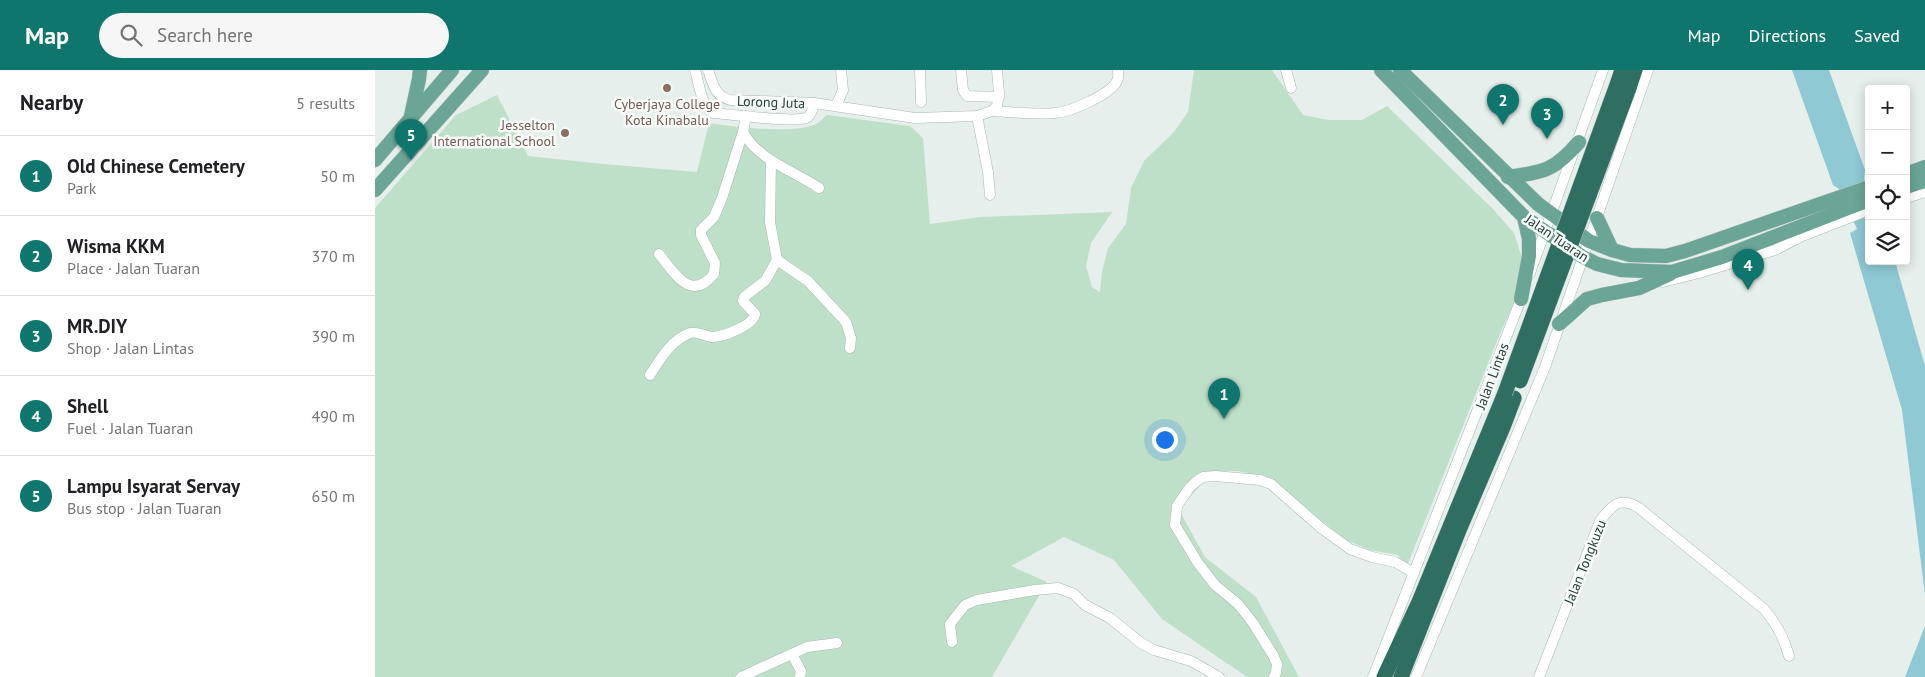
<!DOCTYPE html>
<html lang="en">
<head>
<meta charset="utf-8">
<style>
  body { margin:0; font-family:"PT Sans",sans-serif; background:#f6f6f6; color:#202124 }
  .controls { position:absolute; right:15px; top:15px; display:grid; overflow:hidden; border-radius:5px; box-shadow:0 2px 12px #0003 }
  .controls button { width:45px; height:45px; display:grid; place-items:center; padding:0; border:0; border-bottom:1px solid #e0e0e0; background:#fff; color:#202124; font:25px sans-serif }
  .you { position:absolute; left:789px; top:369px; width:18px; height:18px; margin:-12px; border:4px solid #fff; border-radius:50%; background:#1a73e8; box-shadow:0 0 0 8px #1a73e833 }
  .badge { display:grid; place-items:center; width:32px; height:32px; border-radius:50%; background:#0f766e; color:#fff; font-size:16px; font-weight:700 }
  .pin { position:absolute; translate:-50% -41px; filter:drop-shadow(0 1px 2px #0008) }
  .pin::after { content:''; position:absolute; top:26px; width:18px; height:15px; background:inherit; clip-path:polygon(0 0,100% 0,50% 100%) }
  .list { margin:0; padding:0; list-style:none }
  h2 { display:flex; justify-content:space-between; align-items:center; height:65px; margin:0; padding:0 20px; font-size:21px }
  h2 small { font-size:16px; font-weight:400; color:#757577 }
  .list li { display:grid; grid-template-columns:32px 1fr auto; gap:15px; align-items:center; box-sizing:border-box; height:80px; padding:0 20px; border-top:1px solid #e0e0e0 }
  .list b { display:block; font-size:19px; white-space:nowrap }
  .list p { margin:0; font-size:16px; white-space:nowrap; color:#757577 }
  .list em { font-size:16px; font-style:normal; color:#757577 }
  .icon { flex:none; width:28px; height:28px; fill:none; stroke:currentColor; stroke-width:2; stroke-linecap:round; stroke-linejoin:round }
  .map { position:relative; flex:none; width:1550px; height:607px; overflow:hidden }
  header { display:flex; align-items:center; gap:30px; box-sizing:border-box; height:70px; padding:0 25px; background:#0f766e; color:#fff }
  header strong { font-size:24px }
  nav { display:flex; gap:28px; margin-inline-start:auto; font-size:18px }
  .search { width:350px; height:45px; background:#f6f6f6; display:flex; align-items:center; gap:12px; box-sizing:border-box; padding:0 18px; border-radius:28px; color:#757577; font-size:19px }
  main { display:flex }
  aside { flex:1; background:#fff }
  .map>svg:first-child { display:block }
  .green { fill:#bfe0c8 }
  .water { fill:#8ec9d4 }
  .lines { fill:none; stroke-linecap:round; stroke-linejoin:round }
  .minor-casing { stroke:#a8b8b2; stroke-width:11 }
  .major-casing { stroke:#c2cac8; stroke-width:15 }
  .highway-casing { stroke:#c2cac8; stroke-width:16 }
  .minor { stroke:#fff; stroke-width:10 }
  .major { stroke:#6aa596; stroke-width:14 }
  .highway { stroke:#2f6f62; stroke-width:15 }
  .highway-bridge-casing { stroke:#c2cac8; stroke-width:16; stroke-linecap:butt }
  .highway-bridge { stroke:#2f6f62; stroke-width:15 }
  .education-dot { fill:#8d6e63; stroke:#f7fbf9; stroke-width:2 }
  .labels { text-anchor:middle; stroke-width:5; stroke-linejoin:round; paint-order:stroke }
  .street-label { font-size:14px; fill:#24423a; stroke:#f7fbf9 }
  .education-label { font-size:14px; fill:#785e54; stroke:#f7fbf9 }
</style>
</head>
<body>
<header>
<strong>Map</strong>
<div class="search"><svg class="icon" aria-label="search" viewBox="0 0 24 24"><circle cx="10" cy="10" r="6"/><path d="M15 15l6 6"/></svg>Search here</div>
<nav><a>Map</a><a>Directions</a><a>Saved</a></nav>
</header>
<main>
<aside>
<h2>Nearby<small>5 results</small></h2>
<ul class="list">
<li><span class="badge">1</span><div><b>Old Chinese Cemetery</b><p>Park</p></div><em>50 m</em></li>
<li><span class="badge">2</span><div><b>Wisma KKM</b><p>Place · Jalan Tuaran</p></div><em>370 m</em></li>
<li><span class="badge">3</span><div><b>MR.DIY</b><p>Shop · Jalan Lintas</p></div><em>390 m</em></li>
<li><span class="badge">4</span><div><b>Shell</b><p>Fuel · Jalan Tuaran</p></div><em>490 m</em></li>
<li><span class="badge">5</span><div><b>Lampu Isyarat Servay</b><p>Bus stop · Jalan Tuaran</p></div><em>650 m</em></li>
</ul>
</aside>
<div class="map">
<svg width="1550" height="607" viewBox="0 0 1550 607">
  <rect width="100%" height="100%" fill="#e6efeb"/>
  <path class="green" d="M819 0H897L928 45 954 50H987L1012 36 1119 140 1139 163 1149 194 1144 222 1124 266 1032 496 1023 485 995 480 971 470 893 408 863 401H837L804 440 830 487 881 527 924 607H872L787 549 739 490 689 467 636 496 672 512 617 607H0V138L81 45 122 25 153 86 228 94 322 102 334 53C357 57 424 65 443 53 446 51 449 47 452 45L535 56 548 68 555 154 605 147 737 142 716 173 711 196 717 217 725 222 727 202 733 178 751 154 756 118 769 91 799 62 813 42Z"/>
  <g class="water">
    <polygon points="1417,0 1454,0 1490,100 1489,111 1494,128 1494,191 1520,191 1550,296 1550,525 1527,340 1475,163 1482,159 1464,119 1458,115"/>
    <polygon points="1550,556 1550,607 1530,607"/>
  </g>
  <g class="lines">
    <g class="minor-casing">
      <g id="minor">
        <path d="M320 0C324 13 326 36 338 43 354 44 422 54 433 47 437 44 438 38 439 33"/>
        <path d="M333 0C338 14 340 27 356 30L439 33 540 48 602 46 617 41 622 36 624 23 622 0"/>
        <polyline points="545,0 546,32"/>
        <polyline points="586,0 588,20 592,26 624,27"/>
        <polyline points="911,0 916,18"/>
        <polyline points="461,36 468,20 466,0"/>
        <path d="M617 41C638 42 660 45 680 43 695 42 735 25 742 11 744 8 743 4 743 0"/>
        <polyline points="602,46 613,102 615,125"/>
        <path d="M368 62C383 90 419 101 444 118"/>
        <polyline points="396,91 395,152 402,190 433,211 471,252 476,268 475,278"/>
        <polyline points="1531,128 1550,122"/>
        <path d="M284 184C299 202 315 233 339 204L340 193 326 165V160L339 147 347 128 368 62 371 46"/>
        <polyline points="1155,203 1228,0"/>
        <polyline points="1288,212 1324,203 1400,180 1427,166 1494,140"/>
        <path d="M275 305C285 289 296 270 315 263 323 261 330 266 337 267 348 267 379 255 380 244L368 231 369 227 390 211 402 190"/>
        <polyline points="577,572 575,554 590,535 602,530 660,520 683,518 699,524 710,535 735,548 766,573 779,580 816,591 844,607"/>
        <polyline points="417,584 426,601 425,607"/>
        <polyline points="366,607 432,577 462,573"/>
        <polyline points="899,607 901,603 902,594 898,585 878,553 863,534 840,515 823,493 800,455 802,436 815,417 823,410 828,407 840,406 885,410 896,414 946,458 975,479 997,487 1020,492 1039,503"/>
        <polyline points="998,607 1148,224"/>
        <polyline points="1041,607 1170,297 1273,0"/>
        <path d="M1164 607 1225 451C1237 435 1245 426 1264 438L1389 539C1401 553 1409 568 1414 586"/>
      </g>
    </g>
    <g class="major-casing">
      <g id="major">
        <polyline points="1006,0 1149,147 1208,187 1222,194 1246,200 1297,202 1347,187 1494,130"/>
        <polyline points="1025,0 1163,134 1214,171 1237,180 1255,185 1291,186 1310,181 1494,117"/>
        <polyline points="36,46 44,9 45,0"/>
        <polyline points="0,90 77,0"/>
        <polyline points="1531,104 1550,97"/>
        <path d="M1133 107C1170 102 1180 100 1204 72"/>
        <polyline points="1531,117 1550,111"/>
        <polyline points="0,120 107,0"/>
        <polyline points="1222,148 1237,180"/>
        <polyline points="1146,229 1154,186 1154,169 1149,147"/>
        <polyline points="1184,254 1212,229 1227,225 1264,218 1295,204"/>
      </g>
    </g>
    <g class="highway-casing">
      <g id="highway">
        <polyline points="1243,12 1247,0"/>
        <polyline points="1254,18 1260,0"/>
        <polyline points="1009,607 1044,532 1130,323"/>
        <polyline points="1026,607 1084,460 1128,357 1139,328"/>
      </g>
    </g>
    <use href="#minor" class="minor"/>
    <use href="#major" class="major"/>
    <use href="#highway" class="highway"/>
    <g class="highway-bridge-casing">
      <g id="highway-bridge">
        <polyline points="1145,311 1254,18"/>
        <polyline points="1130,323 1243,12"/>
      </g>
    </g>
    <use href="#highway-bridge" class="highway-bridge"/>
  </g>
  <g class="education-dot">
    <circle cx="292" cy="18" r="5"/>
    <circle cx="190" cy="63" r="5"/>
  </g>
  <g class="labels">
    <g class="street-label">
      <text transform="translate(396 32) rotate(2)" y="5">Lorong Juta</text>
      <text transform="translate(1182 168) rotate(34)" y="5">Jalan Tuaran</text>
      <text transform="translate(1117 306) rotate(-69)" y="5">Jalan Lintas</text>
      <text transform="translate(1210 492) rotate(-68)" y="5">Jalan Tongkuzu</text>
    </g>
    <g class="education-label">
      <text x="292" y="39">Cyberjaya College<tspan x="292" dy="16">Kota Kinabalu</tspan></text>
      <text x="180" y="60" text-anchor="end">Jesselton<tspan x="180" dy="16">International School</tspan></text>
    </g>
  </g>
</svg>
<div class="controls">
<button>+</button>
<button>−</button>
<button><svg class="icon" aria-label="locate" viewBox="0 0 24 24"><circle cx="12" cy="12" r="6"/><path d="M12 2v4M12 18v4M2 12h4M18 12h4"/></svg></button>
<button><svg class="icon" aria-label="layers" viewBox="0 0 24 24"><path d="M12 4l9 5-9 5-9-5zM3 14l9 5 9-5"/></svg></button>
</div>
<div class="you"></div>
<div class="pin badge" style="left:849px;top:349px">1</div>
<div class="pin badge" style="left:1128px;top:55px">2</div>
<div class="pin badge" style="left:1172px;top:69px">3</div>
<div class="pin badge" style="left:1373px;top:220px">4</div>
<div class="pin badge" style="left:36px;top:90px">5</div>
</div>
</main>
</body>
</html>
